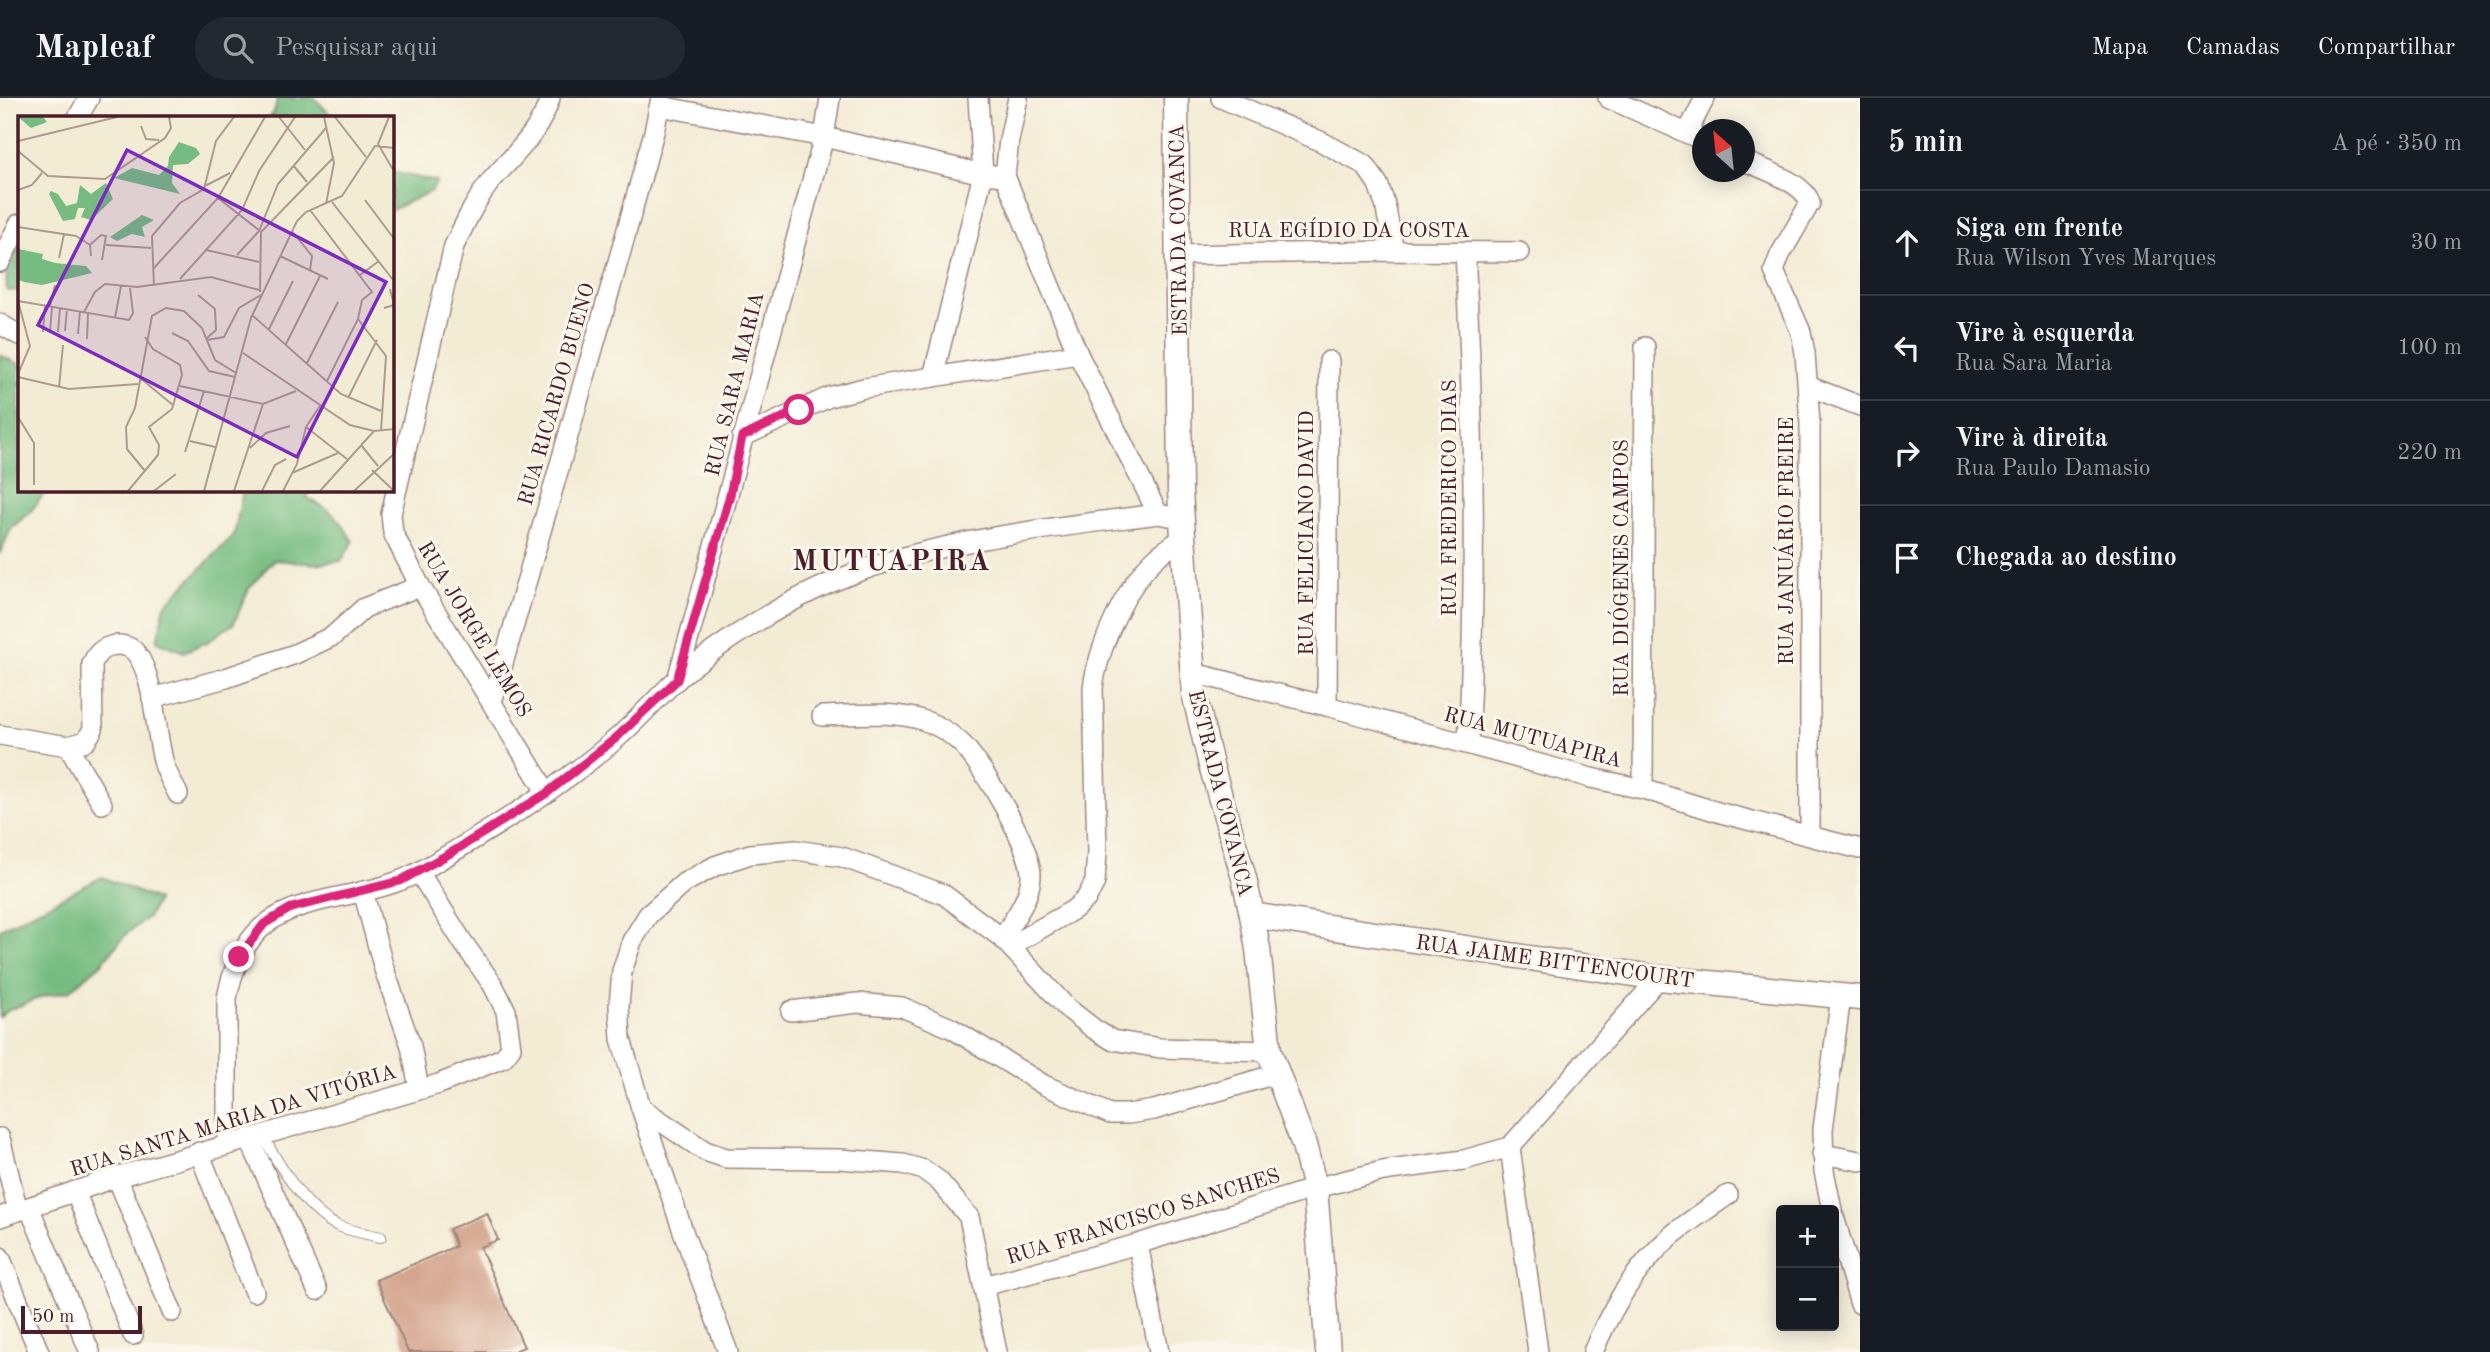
<!DOCTYPE html>
<html lang="pt">
<head>
<meta charset="utf-8">
<style>
  body { margin:0; font-family:"Old Standard TT",serif; background:#242831; color:#f1f3f6 }
  .controls { position:absolute; right:21px; bottom:21px; display:grid; overflow:hidden; border-radius:7px; box-shadow:0 4px 18px #0003 }
  .controls button { width:63px; height:63px; display:grid; place-items:center; padding:0; border:0; border-bottom:2px solid #363941; background:#171b24; color:#f1f3f6; font:35px sans-serif }
  .compass { position:absolute; left:1692px; top:21px; width:63px; height:63px; border-radius:50%; background:#171b24; box-shadow:0 4px 18px #0003; rotate:333deg }
  .scale { position:absolute; left:21px; bottom:18px; width:121px; box-sizing:border-box; padding-left:7px; border:4px solid #4a1f2b; border-top:0; font-size:19px; line-height:24px; white-space:nowrap; color:#4a1f2b; -webkit-text-stroke:5px #fbf7ec; paint-order:stroke }
  .stop { position:absolute; width:21px; height:21px; margin:-16px; border:5px solid #db2777; border-radius:50%; background:#fff }
  .stop.end { background:#db2777; border-color:#fff; box-shadow:0 2px 7px #0008 }
  .list { margin:0; padding:0; list-style:none }
  h2 { display:flex; justify-content:space-between; align-items:center; height:91px; margin:0; padding:0 28px; font-size:30px }
  h2 small { font-size:23px; font-weight:400; color:#9ea1a6 }
  .list li { display:grid; grid-template-columns:46px 1fr auto; gap:21px; align-items:center; box-sizing:border-box; height:105px; padding:0 28px; border-top:2px solid #363941 }
  .list b { display:block; font-size:26px; white-space:nowrap }
  .list p { margin:0; font-size:23px; white-space:nowrap; color:#9ea1a6 }
  .list em { font-size:23px; font-style:normal; color:#9ea1a6 }
  .icon { flex:none; width:38px; height:38px; fill:none; stroke:currentColor; stroke-width:2; stroke-linecap:round; stroke-linejoin:round }
  .map { position:relative; flex:none; width:1860px; height:1254px; overflow:hidden }
  header { display:flex; align-items:center; gap:42px; box-sizing:border-box; height:98px; padding:0 35px; background:#171b24; border-bottom:2px solid #363941 }
  header strong { font-size:33px }
  nav { display:flex; gap:38px; margin-inline-start:auto; font-size:24px }
  .search { width:490px; height:63px; background:#242831; display:flex; align-items:center; gap:18px; box-sizing:border-box; padding:0 24px; border-radius:38px; color:#9ea1a6; font-size:26px }
  main { display:flex }
  aside { flex:1; background:#171b24 }
  .map>svg:first-child { display:block }
  .forest { fill:#76bc80; stroke:#606e56; stroke-width:2 }
  .building { fill:#ce987f }
  .lines { fill:none; stroke-linecap:round; stroke-linejoin:round }
  .service-casing { stroke:#9e8680; stroke-width:12 }
  .minor-casing { stroke:#9e8680; stroke-width:22 }
  .tertiary-casing { stroke:#9e8680; stroke-width:27 }
  .service { stroke:#fff; stroke-width:10 }
  .minor { stroke:#fff; stroke-width:19 }
  .tertiary { stroke:#fff; stroke-width:24 }
  .route { stroke:#db2777; stroke-width:9 }
  .labels { text-anchor:middle; stroke-width:6; stroke-linejoin:round; paint-order:stroke }
  .street-label { font-size:21px; fill:#4a1f2b; stroke:#fbf7ec }
  .district-label { font-size:28px; font-weight:bold; letter-spacing:2px; fill:#4a1f2b; stroke:#fbf7ec }
  .inset-road { fill:none; stroke:#af9a91; stroke-width:2 }
  .view { fill:#7b2cbf; fill-opacity:0.15; stroke:#7b2cbf; stroke-width:3.5 }
  .inset-edge { fill:none; stroke:#4a1f2b; stroke-width:3.5 }
</style>
</head>
<body>
<header>
<strong>Mapleaf</strong>
<div class="search"><svg class="icon" aria-label="search" viewBox="0 0 24 24"><circle cx="10" cy="10" r="6"/><path d="M15 15l6 6"/></svg>Pesquisar aqui</div>
<nav><a>Mapa</a><a>Camadas</a><a>Compartilhar</a></nav>
</header>
<main>
<div class="map">
<svg width="1860" height="1254" viewBox="0 0 1860 1254">
  <rect width="100%" height="100%" fill="#fbf7ec"/>
  <filter id="ink" filterUnits="userSpaceOnUse"><feTurbulence type="fractalNoise" baseFrequency=".0143" numOctaves="2"/><feDisplacementMap in="SourceGraphic" scale="14" xChannelSelector="R" yChannelSelector="G"/><feConvolveMatrix kernelMatrix="1 2 1 2 8 2 1 2 1" color-interpolation-filters="sRGB"/></filter>
  <filter id="wash" filterUnits="userSpaceOnUse"><feTurbulence type="fractalNoise" baseFrequency=".00686" numOctaves="4" result="noise"/><feDisplacementMap in="SourceGraphic" scale="28" xChannelSelector="R" yChannelSelector="G"/><feGaussianBlur stdDeviation="1.57" result="paint"/><feColorMatrix in="noise" values="0 0 0 0 0 0 0 0 0 0 0 0 0 0 0 0 0 1.4 0 .05"/><feComposite in="paint" operator="in"/></filter>
  <g filter="url(#wash)">
    <rect width="100%" height="100%" fill="#f3ecd5"/>
    <g class="forest">
      <polygon points="277,0 314,0 333,19 270,19 275,12"/>
      <polygon points="392,74 437,84 431,93 392,112"/>
      <path d="M19 151V192L7 193C6 178 5 162 19 151Z"/>
      <polygon points="0,257 19,266 19,392 47,392 30,414 11,430 0,456"/>
      <path d="M243 392H310L307 400C332 412 339 419 353 444L341 463 317 466 274 462 249 490 234 525 207 544 184 554 157 543 165 507 234 437Z"/>
      <polygon points="102,779 157,802 149,818 125,837 101,866 69,893 44,898 9,912 0,919 0,831"/>
    </g>
    <g id="blocks">
      <polygon class="building" points="487,1115 498,1142 480,1149 524,1249 512,1254 408,1254 376,1182 456,1148 449,1131"/>
    </g>
  </g>
  <g filter="url(#ink)">
    <use href="#blocks" fill-opacity="0" stroke="#9e8680" stroke-width="2"/>
    <g class="lines">
      <g class="service-casing">
        <path id="service" d="M262 1036C278 1066 306 1114 338 1128 351 1133 367 1136 381 1139"/>
      </g>
      <g class="minor-casing">
        <g id="minor">
          <polyline points="1018,0 1009,42 1005,78 1078,256 1158,416 1169,418"/>
          <polyline points="1221,0 1320,43 1365,67 1378,86 1385,106 1394,153"/>
          <polyline points="1608,0 1702,42"/>
          <polyline points="660,8 824,39 983,76 1005,78"/>
          <polyline points="78,19 89,0"/>
          <polyline points="1687,35 1705,0"/>
          <path d="M1744 63C1763 71 1805 85 1810 105L1780 157 1774 173 1801 234 1805 255 1810 326V737"/>
          <path d="M1465 154C1474 318 1477 482 1468 645"/>
          <polyline points="1179,157 1394,153 1519,154"/>
          <polyline points="0,164 19,126"/>
          <polyline points="0,226 19,237"/>
          <polyline points="933,279 983,76 978,0"/>
          <polyline points="1808,288 1860,308"/>
          <polyline points="742,339 829,299 864,290 1078,256"/>
          <polyline points="1193,575 1327,608 1591,680 1643,691 1721,715 1860,751"/>
          <path d="M677 582C728 402 774 220 824 39L830 0"/>
          <polyline points="152,600 226,580 295,556 333,538 364,510 420,488"/>
          <polyline points="492,604 621,153 654,34 661,0"/>
          <polyline points="1327,608 1329,263"/>
          <path d="M822 618C855 617 896 612 928 624 941 629 953 637 963 647 983 668 1032 750 1031 778 1030 801 1014 821 1002 840"/>
          <polyline points="0,637 68,648 102,706"/>
          <path d="M68 648 86 643 93 631 92 566C96 557 100 551 111 548 119 546 130 547 136 555 155 579 155 635 164 666 167 676 173 686 178 696"/>
          <polyline points="1643,691 1645,249"/>
          <path d="M547 695 420 488 393 435 391 416 454 148C465 125 475 103 491 83 514 56 540 35 550 0"/>
          <polyline points="363,793 384,871 411,948 419,991"/>
          <path d="M1010 848 1073 812 1086 801 1095 784 1097 754 1093 590C1098 550 1126 486 1157 459 1165 452 1174 446 1183 440"/>
          <polyline points="791,913 857,905 902,909 951,930 1044,987 1110,1016 1128,1016 1154,1012 1276,976"/>
          <polyline points="641,1010 705,1053 726,1060 840,1061 903,1066 924,1072 939,1083 969,1119 997,1254"/>
          <polyline points="0,1040 18,1113"/>
          <polyline points="249,1040 317,1192"/>
          <path d="M227 1046V900C250 777 346 818 426 770 492 731 558 691 616 641 637 623 655 602 675 583 721 543 790 500 847 478 941 441 1058 429 1158 416"/>
          <polyline points="1510,1049 1538,1254"/>
          <polyline points="199,1054 254,1194"/>
          <polyline points="1822,1056 1860,1063"/>
          <polyline points="117,1079 172,1214"/>
          <polyline points="75,1093 133,1237"/>
          <polyline points="29,1109 90,1254"/>
          <polyline points="1832,1112 1824,1073 1823,1031 1841,898"/>
          <polyline points="0,1119 117,1079 439,986 503,960 511,950 506,913 493,887 462,843 419,774"/>
          <polyline points="1834,1119 1860,1206"/>
          <polyline points="1138,1146 1159,1254"/>
          <polyline points="0,1159 39,1254"/>
          <polyline points="984,1188 1138,1146 1315,1090 1383,1073 1464,1062 1510,1049 1659,880"/>
          <polyline points="728,1254 685,1139 641,1010 621,941 619,908 622,873 632,843 648,817 684,785 715,768 750,756 796,752 842,759 943,796 1002,840 1066,909 1094,931 1112,942 1160,950 1269,953"/>
          <path d="M1593 1254C1611 1210 1635 1170 1671 1138 1689 1123 1709 1110 1728 1097"/>
        </g>
      </g>
      <g class="tertiary-casing">
        <g id="tertiary">
          <polyline points="1176,0 1180,394 1194,595 1211,667 1244,780 1252,817 1258,851 1269,953 1304,1047 1315,1090 1328,1254"/>
          <polyline points="1252,817 1659,880 1860,900"/>
        </g>
      </g>
      <use href="#service" class="service"/>
      <use href="#minor" class="minor"/>
      <use href="#tertiary" class="tertiary"/>
    </g>
  </g>
  <g class="lines" filter="url(#ink)">
    <polyline class="route" points="239,859 264,826 291,810 400,783 454,753 547,695 616,640 677,582 730,397 742,339 799,312"/>
  </g>
  <g class="labels">
    <g class="street-label">
      <text transform="translate(1178 132) rotate(-91)" y="7">ESTRADA COVANCA</text>
      <text x="1349" y="139">RUA EGÍDIO DA COSTA</text>
      <text transform="translate(734 286) rotate(-76)" y="7">RUA SARA MARIA</text>
      <text transform="translate(556 296) rotate(-74)" y="7">RUA RICARDO BUENO</text>
      <text transform="translate(1449 400) rotate(-90)" y="7">RUA FREDERICO DIAS</text>
      <text transform="translate(1306 435) rotate(-90)" y="7">RUA FELICIANO DAVID</text>
      <text transform="translate(1786 443) rotate(-90)" y="7">RUA JANUÁRIO FREIRE</text>
      <text transform="translate(1621 470) rotate(-90)" y="7">RUA DIÓGENES CAMPOS</text>
      <text transform="translate(475 531) rotate(59)" y="7">RUA JORGE LEMOS</text>
      <text transform="translate(1533 639) rotate(15)" y="7">RUA MUTUAPIRA</text>
      <text transform="translate(1221 695) rotate(76)" y="7">ESTRADA COVANCA</text>
      <text transform="translate(1555 863) rotate(8)" y="7">RUA JAIME BITTENCOURT</text>
      <text transform="translate(233 1022) rotate(-17)" y="7">RUA SANTA MARIA DA VITÓRIA</text>
      <text transform="translate(1143 1118) rotate(-17)" y="7">RUA FRANCISCO SANCHES</text>
    </g>
    <g class="district-label">
      <text x="892" y="472">MUTUAPIRA</text>
    </g>
  </g>
  <g transform="translate(18 18)">
    <rect width="376" height="376" fill="#f3ecd5"/>
    <path d="M0 1H25L29 6 13 12ZM161 26 178 32 182 38 170 48 155 49 154 67 162 78 96 62 114 52 141 59 150 50 151 41ZM88 67 95 83 73 104 63 101 67 92H60L57 103 45 105 31 78 33 75 40 78 48 90 59 87 62 69 73 78ZM124 99 136 104 124 111 127 121 114 118 99 125 92 121ZM0 133 25 138 24 143 37 147 68 150 74 157 24 169 6 166 1 164Z" fill="#76bc80"/>
    <path class="inset-road" d="M261 1 287 34M306 1 316 47 308 88M317 1 348 41M371 1 360 28 377 57M123 10 128 23 141 24M0 25 99 1M0 35 30 60 87 63 147 22 153 12 151 1M275 49 289 66M187 70 212 57M0 74 14 69 24 57M200 82 242 115M347 84 377 124M314 86 376 165M292 94 354 176 344 184 340 203 309 265M0 111 58 120 72 129 73 140M274 115 294 140 292 154M72 129 83 119 88 120 84 144M88 129 133 132M188 134 241 146M219 139 241 115 260 68 308 12M262 140 310 163M41 142 46 118M135 153 200 82 247 1M342 159 361 145M162 163 224 94 241 55 277 1M136 170 134 120 162 87 186 73 198 25 216 1M242 176 243 116 316 41M180 179 197 193 198 214 189 222M0 185 111 204 115 197 112 172M32 190 37 169M366 192 376 189 372 173M66 196 77 176 87 168 119 171 193 161 241 174M234 199 323 278 363 295M97 202 103 170M340 203 368 240 363 315M251 213 275 165M47 215 49 193M25 216 27 190M32 216 34 191M40 216 42 192M154 217 170 225 191 255 217 261M60 218 62 195M69 223 70 197M189 224 206 221 221 192 243 179M268 228 302 160M225 237 332 309 356 315 377 313M289 247 320 186M0 258 12 230 0 185M0 261 51 273 120 268M121 261 156 290M162 270 245 288 278 275M41 272 45 229M330 282 359 224M0 301 16 327V369M288 311 329 343M172 325 197 331M343 329 360 350M232 332 248 317 272 310M167 336 186 275M354 354 376 375M127 355 109 333 108 311 117 292 134 200 148 192 166 195 184 212 197 244 218 257M274 357 320 337M110 375 140 339 141 329 131 311 154 293 164 259 162 249 135 233 127 221M136 375 158 358M186 375 233 202 279 105 288 96 324 80 357 30 377 32M216 375 245 288M244 375 257 349 268 343M265 375 279 348 288 311 302 290M302 375 356 315M336 375 377 337"/>
    <path class="view" d="M109 34 368 166 279 341 20 209Z"/>
    <rect width="376" height="376" class="inset-edge"/>
  </g>
</svg>
<div class="controls">
<button>+</button>
<button>−</button>
</div>
<svg class="compass" viewBox="-18 -18 36 36"><path d="M0-13l5 13h-10z" fill="#e53935"/><path d="M0 13l5-13h-10z" fill="#9ea1a6"/></svg>
<div class="scale">50 m</div>
<div class="stop" style="left:799px;top:312px"></div>
<div class="stop end" style="left:239px;top:859px"></div>
</div>
<aside>
<h2>5 min<small>A pé · 350 m</small></h2>
<ul class="list">
<li><svg class="icon" aria-label="ahead" viewBox="0 0 24 24"><path d="M12 20V5M6 11l6-6 6 6"/></svg><div><b>Siga em frente</b><p>Rua Wilson Yves Marques</p></div><em>30 m</em></li>
<li><svg class="icon" aria-label="left" viewBox="0 0 24 24"><path d="M17 20v-9H6M10 6l-5 5 5 5"/></svg><div><b>Vire à esquerda</b><p>Rua Sara Maria</p></div><em>100 m</em></li>
<li><svg class="icon" aria-label="right" viewBox="0 0 24 24"><path d="M7 20v-9h11M14 6l5 5-5 5"/></svg><div><b>Vire à direita</b><p>Rua Paulo Damasio</p></div><em>220 m</em></li>
<li><svg class="icon" aria-label="arrive" viewBox="0 0 24 24"><path d="M6 21V4h12l-3 4 3 4H6"/></svg><div><b>Chegada ao destino</b></div></li>
</ul>
</aside>
</main>
</body>
</html>
